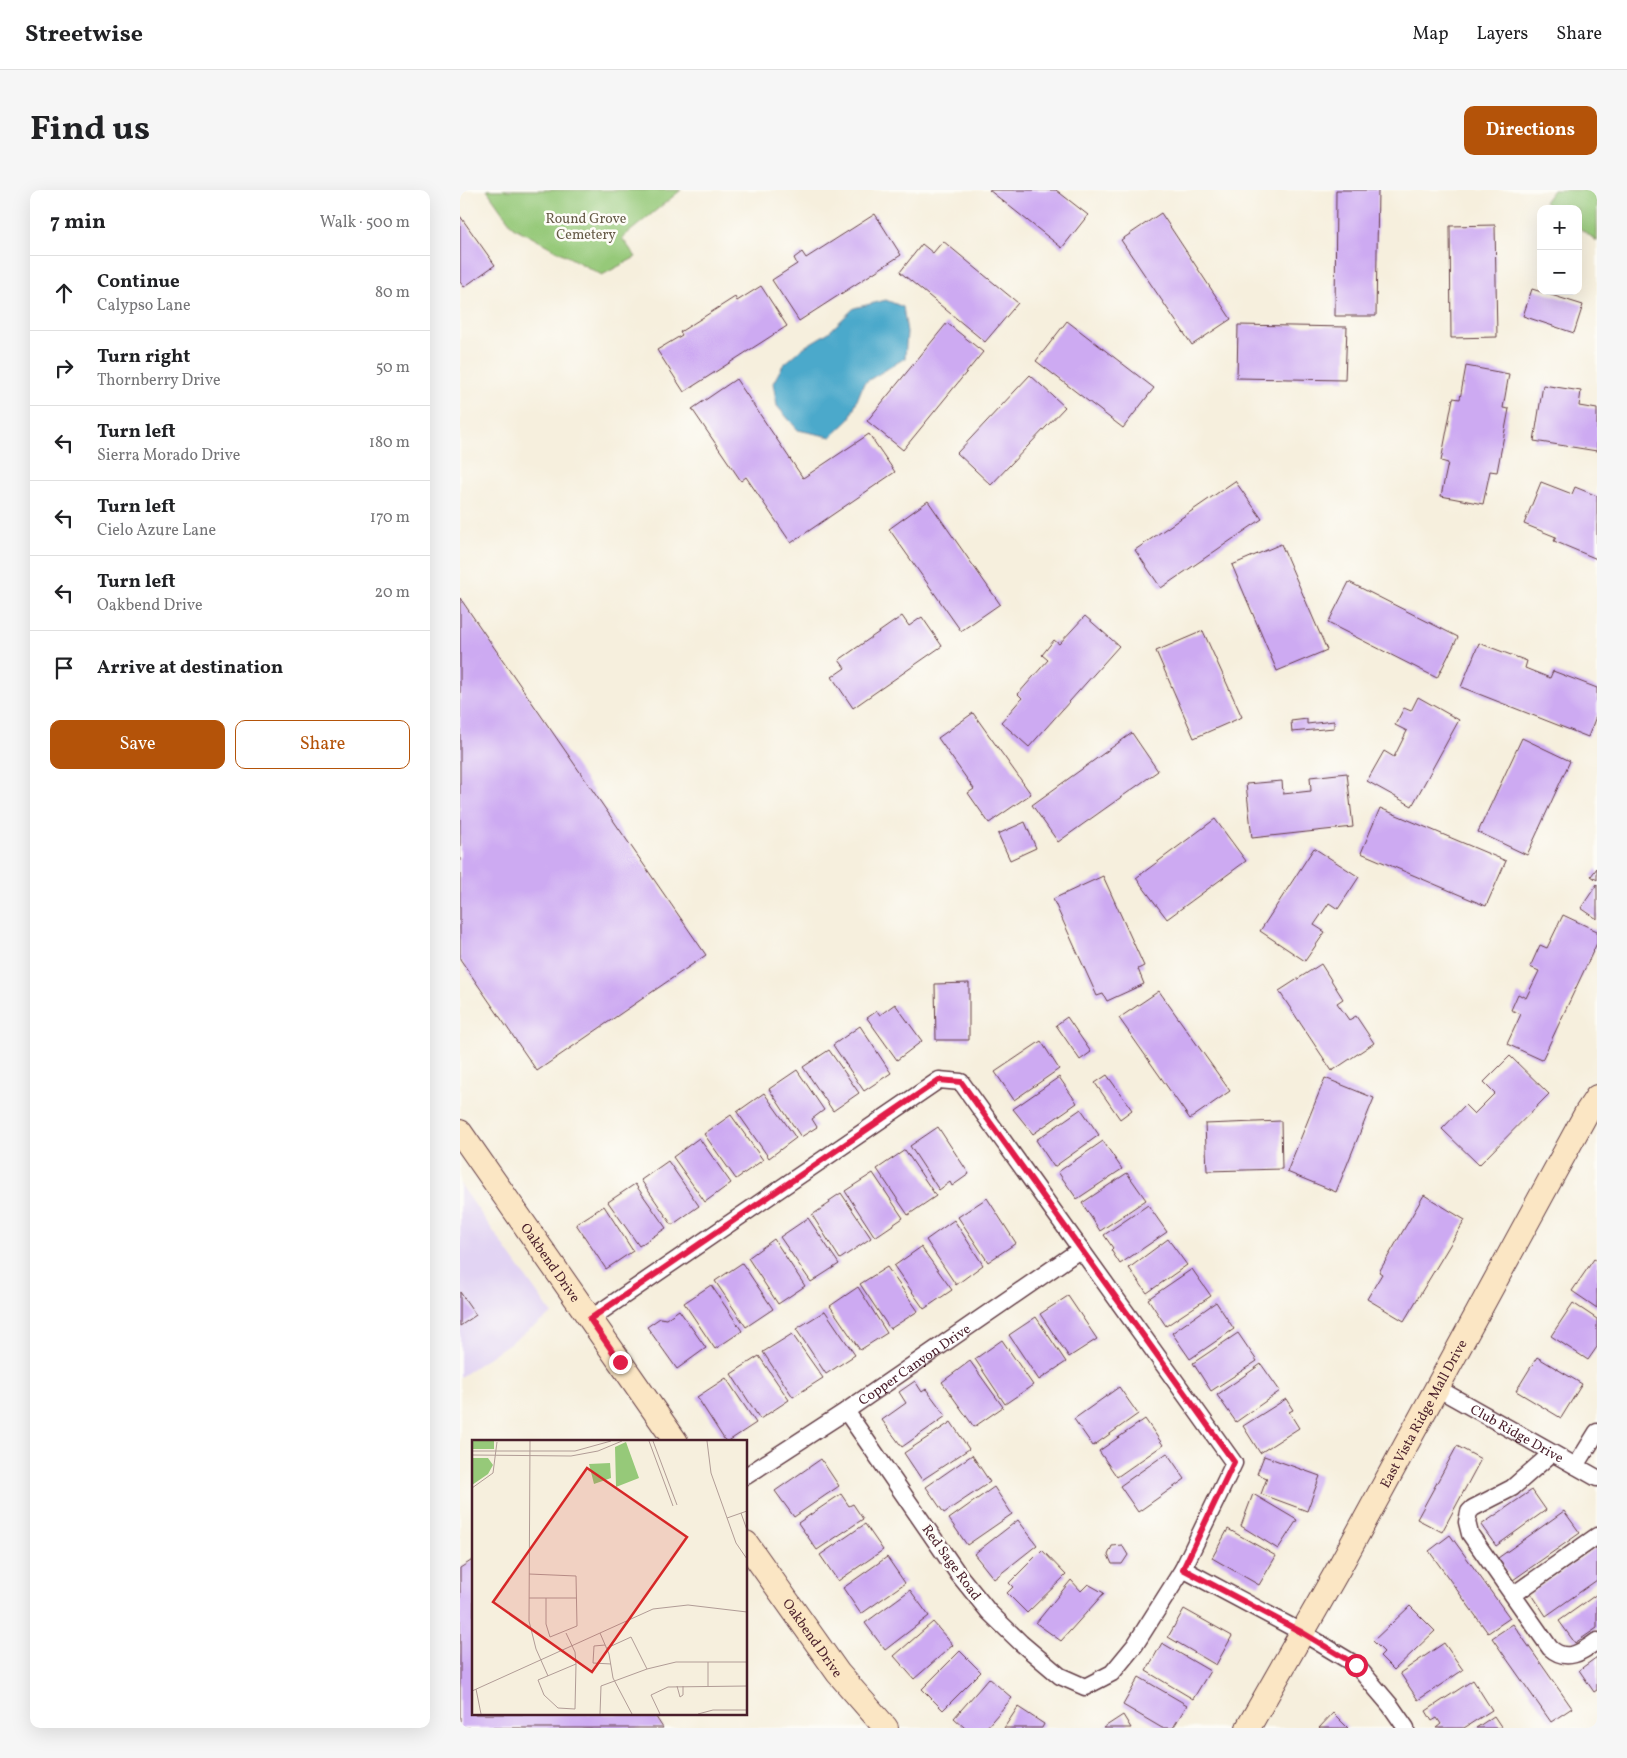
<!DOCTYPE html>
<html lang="en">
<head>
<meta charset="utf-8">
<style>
  body { margin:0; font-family:Vollkorn,serif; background:#f6f6f6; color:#202124 }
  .controls { position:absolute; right:15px; top:15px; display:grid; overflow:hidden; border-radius:10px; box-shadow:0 5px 20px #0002 }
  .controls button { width:45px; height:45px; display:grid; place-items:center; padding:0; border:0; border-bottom:1px solid #e0e0e0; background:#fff; color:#202124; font:25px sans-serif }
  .stop { position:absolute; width:15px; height:15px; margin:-11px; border:4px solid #e11d48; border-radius:50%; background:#fff }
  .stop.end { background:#e11d48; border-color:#fff; box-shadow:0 1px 5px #0008 }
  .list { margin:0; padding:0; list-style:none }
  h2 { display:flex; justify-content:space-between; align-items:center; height:65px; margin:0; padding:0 20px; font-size:21px }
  h2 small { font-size:16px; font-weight:400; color:#757577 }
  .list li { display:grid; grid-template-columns:32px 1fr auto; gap:15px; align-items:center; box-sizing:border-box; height:75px; padding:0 20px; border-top:1px solid #e0e0e0 }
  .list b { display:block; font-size:19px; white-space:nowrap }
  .list p { margin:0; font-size:16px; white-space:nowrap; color:#757577 }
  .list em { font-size:16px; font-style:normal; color:#757577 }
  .actions { display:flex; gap:10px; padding:15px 20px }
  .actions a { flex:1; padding:11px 0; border:1px solid #b45309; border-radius:10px; text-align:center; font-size:18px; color:#b45309 }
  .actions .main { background:#b45309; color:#fff }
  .icon { flex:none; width:28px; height:28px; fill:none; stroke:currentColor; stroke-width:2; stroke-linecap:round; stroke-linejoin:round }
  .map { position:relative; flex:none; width:1137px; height:1538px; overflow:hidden; border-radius:10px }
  header { display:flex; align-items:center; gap:30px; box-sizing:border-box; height:70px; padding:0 25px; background:#fff; border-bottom:1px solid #e0e0e0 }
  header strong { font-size:24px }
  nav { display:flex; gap:28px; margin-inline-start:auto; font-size:18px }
  .intro { display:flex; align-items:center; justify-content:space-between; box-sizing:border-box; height:120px; padding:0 30px }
  h1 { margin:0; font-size:35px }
  .button { padding:12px 22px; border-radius:10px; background:#b45309; color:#fff; font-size:18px; font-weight:700 }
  main { display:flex; gap:30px; padding:0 30px }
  aside { flex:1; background:#fff; border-radius:10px; box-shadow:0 5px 20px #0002 }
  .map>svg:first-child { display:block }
  .built { fill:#e2d4f3 }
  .green { fill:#96c979; stroke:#707452 }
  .water { fill:#4ca9cb; stroke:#4b647b }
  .building { fill:#cdaaf2 }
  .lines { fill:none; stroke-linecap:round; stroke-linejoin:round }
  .street-casing { stroke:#643e46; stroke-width:19 }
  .secondary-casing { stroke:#643e46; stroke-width:26 }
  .street { stroke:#fff; stroke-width:16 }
  .secondary { stroke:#fbe6c4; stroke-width:24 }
  .route { stroke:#e11d48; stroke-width:6 }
  .labels { text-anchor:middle; stroke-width:5; stroke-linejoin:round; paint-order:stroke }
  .park-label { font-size:14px; fill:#655a46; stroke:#fdfcf7 }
  .street-label { font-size:14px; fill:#4a1f2b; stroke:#fdfcf7 }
  .inset-road { fill:none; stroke:#b19c96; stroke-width:1 }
  .view { fill:#d62828; fill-opacity:0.15; stroke:#d62828; stroke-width:2.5 }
  .inset-edge { fill:none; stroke:#4a1f2b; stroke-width:2.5 }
</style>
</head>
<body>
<header>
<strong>Streetwise</strong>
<nav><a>Map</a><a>Layers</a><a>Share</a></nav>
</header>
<div class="intro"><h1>Find us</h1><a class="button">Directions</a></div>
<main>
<aside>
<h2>7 min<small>Walk · 500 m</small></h2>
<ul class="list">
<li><svg class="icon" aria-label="ahead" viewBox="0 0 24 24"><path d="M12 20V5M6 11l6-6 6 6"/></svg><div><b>Continue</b><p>Calypso Lane</p></div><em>80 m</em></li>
<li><svg class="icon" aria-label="right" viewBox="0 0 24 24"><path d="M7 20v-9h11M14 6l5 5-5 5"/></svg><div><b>Turn right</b><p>Thornberry Drive</p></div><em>50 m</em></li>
<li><svg class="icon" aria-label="left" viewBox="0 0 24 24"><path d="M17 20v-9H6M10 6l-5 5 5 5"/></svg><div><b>Turn left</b><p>Sierra Morado Drive</p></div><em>180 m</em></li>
<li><svg class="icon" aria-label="left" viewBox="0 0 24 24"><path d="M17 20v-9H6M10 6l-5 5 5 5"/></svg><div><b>Turn left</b><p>Cielo Azure Lane</p></div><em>170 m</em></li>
<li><svg class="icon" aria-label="left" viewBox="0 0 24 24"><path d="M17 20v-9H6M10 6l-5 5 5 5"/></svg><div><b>Turn left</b><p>Oakbend Drive</p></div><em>20 m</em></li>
<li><svg class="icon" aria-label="arrive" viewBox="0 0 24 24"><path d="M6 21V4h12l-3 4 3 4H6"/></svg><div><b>Arrive at destination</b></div></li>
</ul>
<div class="actions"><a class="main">Save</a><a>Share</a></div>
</aside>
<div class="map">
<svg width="1137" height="1538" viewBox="0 0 1137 1538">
  <rect width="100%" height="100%" fill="#fdfcf7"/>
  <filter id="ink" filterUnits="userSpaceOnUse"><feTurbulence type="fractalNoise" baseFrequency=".02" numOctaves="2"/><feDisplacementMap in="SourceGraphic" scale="10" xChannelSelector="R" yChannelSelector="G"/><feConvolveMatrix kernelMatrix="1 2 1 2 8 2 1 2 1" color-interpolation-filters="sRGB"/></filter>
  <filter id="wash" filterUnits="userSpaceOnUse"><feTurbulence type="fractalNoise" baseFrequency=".0096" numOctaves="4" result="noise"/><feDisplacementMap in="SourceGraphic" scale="20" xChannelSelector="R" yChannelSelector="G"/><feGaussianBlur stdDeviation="1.12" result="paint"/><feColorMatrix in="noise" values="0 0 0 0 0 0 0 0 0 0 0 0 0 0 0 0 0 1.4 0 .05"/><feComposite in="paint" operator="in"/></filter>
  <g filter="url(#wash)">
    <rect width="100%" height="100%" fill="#f6efdd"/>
    <polygon class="built" points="0,994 92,1124 0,1187"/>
    <g class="green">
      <polygon points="27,0 221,0 162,48 176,67 142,85 53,37"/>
      <polygon points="1093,0 1137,0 1137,51 1118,37 1118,19 1093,19 1084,12"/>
    </g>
    <polygon class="water" points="426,110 443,117 447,142 445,168 404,193 389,230 371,247 338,240 317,216 313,193 323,175 344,157 369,142 394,118"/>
    <g id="blocks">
      <g class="building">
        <polygon points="529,0 596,0 628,25 602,58"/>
        <polygon points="876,0 918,0 916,126 875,126"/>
        <polygon points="701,23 771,129 732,155 661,50"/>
        <polygon points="415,24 441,65 339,131 312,90 337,74 334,68 342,62 346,68"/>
        <polygon points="0,26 35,75 4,97 0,92"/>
        <polygon points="1035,35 1037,147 991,148 990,36"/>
        <polygon points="483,51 558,113 525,152 440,82 462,54 473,63"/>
        <polygon points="301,96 327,136 224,202 197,160 222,145 220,142 275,107 277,111"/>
        <polygon points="1072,99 1123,115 1114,143 1063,126"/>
        <polygon points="607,131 694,198 663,238 576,171"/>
        <polygon points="487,133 523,162 443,260 407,231"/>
        <polygon points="778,135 887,137 885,190 777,188"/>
        <polygon points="1006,176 1049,184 1043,218 1049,219 1037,282 1030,281 1023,314 981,306 988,273 981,271 993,208 1000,209"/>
        <polygon points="570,185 605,217 531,295 497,263"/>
        <polygon points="276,189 343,288 409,244 435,282 331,353 286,287 281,291 232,219"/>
        <polygon points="1083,195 1121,201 1119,216 1137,219 1137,261 1074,251"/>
        <polygon points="775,291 802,329 701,398 675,360"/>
        <polygon points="1081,292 1112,304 1115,297 1137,306 1137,369 1094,351 1096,347 1064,334"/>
        <polygon points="468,311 540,414 501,441 429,339"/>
        <polygon points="821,354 867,460 817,481 772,375"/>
        <polygon points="889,392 998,447 977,488 868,433"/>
        <polygon points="0,408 246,765 77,881 0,769"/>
        <polygon points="442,426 449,436 462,427 482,456 393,518 372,487 385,478 379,470"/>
        <polygon points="625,426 659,456 569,557 541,532 562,508 558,504 588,470 582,465 594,450 599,454"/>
        <polygon points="743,441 782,527 734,548 696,461"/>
        <polygon points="1019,453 1067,471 1065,478 1090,488 1093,481 1137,498 1137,524 1128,547 1001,497"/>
        <polygon points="958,507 999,530 952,616 907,591 924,561 934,567 947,541 935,535 944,518 951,521"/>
        <polygon points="513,523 571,604 529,633 508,603 514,599 478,548"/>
        <polygon points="847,529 847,534 874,531 874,538 832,542 831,531"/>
        <polygon points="672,543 698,581 598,652 572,615"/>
        <polygon points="1062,548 1110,571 1067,665 1018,642"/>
        <polygon points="887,583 893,637 792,648 786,594 822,591 823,604 851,601 850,587"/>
        <polygon points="920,618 1046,671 1026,716 901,663"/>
        <polygon points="755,629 786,671 707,729 676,688"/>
        <polygon points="565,632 576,658 550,670 538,644"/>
        <polygon points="854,658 899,687 878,719 869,713 854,735 865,742 845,771 800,741"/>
        <polygon points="1137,678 1137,690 1131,686"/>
        <polygon points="643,686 684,776 678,779 684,794 647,811 643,804 637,806 593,709"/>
        <polygon points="1137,694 1137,729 1121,718"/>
        <polygon points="1103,725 1137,741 1137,753 1082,870 1047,854 1061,824 1051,820 1058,804 1066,808 1079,781 1070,777 1080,755 1087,758"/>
        <polygon points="861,774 883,809 877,813 889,830 896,826 914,853 872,881 819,801"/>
        <polygon points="509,793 509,850 476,850 475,794"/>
        <polygon points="699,801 770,901 730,929 659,828"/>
        <polygon points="435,814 462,851 437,870 407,828 417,821 420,825"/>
        <polygon points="607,827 631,862 620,870 596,835"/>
        <polygon points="400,836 431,883 404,901 373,855"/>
        <polygon points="581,851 599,879 554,910 535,882"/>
        <polygon points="369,860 399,903 373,921 343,877"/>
        <polygon points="1050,866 1089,904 1019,975 982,939 1005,915 1014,924 1035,903 1024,892"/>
        <polygon points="337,880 364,920 352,929 357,937 341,947 309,899"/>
        <polygon points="647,885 672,920 660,929 635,893"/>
        <polygon points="599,887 617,913 573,944 553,919"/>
        <polygon points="865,888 914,908 876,1002 827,982"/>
        <polygon points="304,903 336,948 309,968 277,922"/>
        <polygon points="621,919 639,945 594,977 576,950"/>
        <polygon points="271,925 303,970 276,989 244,944"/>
        <polygon points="821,931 822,979 747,981 745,934"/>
        <polygon points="478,937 509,984 492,996 490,992 479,1000 450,956"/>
        <polygon points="239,948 271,993 245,1012 213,967"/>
        <polygon points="643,951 662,979 617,1009 598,982"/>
        <polygon points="445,960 476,1006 448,1025 417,979"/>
        <polygon points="208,971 239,1016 212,1035 181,990"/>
        <polygon points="413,983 443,1028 415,1047 385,1001"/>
        <polygon points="667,983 686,1010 640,1041 622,1013"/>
        <polygon points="175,994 206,1038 179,1056 148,1012"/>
        <polygon points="381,1003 411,1048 380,1069 352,1025 370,1013 369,1011"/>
        <polygon points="964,1005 1005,1030 944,1131 907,1109 922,1084 919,1082"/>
        <polygon points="527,1008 556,1053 528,1072 498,1027"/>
        <polygon points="688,1015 707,1042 660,1074 651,1060 653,1058 644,1045"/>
        <polygon points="144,1016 173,1061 146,1079 116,1034"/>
        <polygon points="348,1028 379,1074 351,1092 320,1047"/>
        <polygon points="494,1030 523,1075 496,1095 466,1050"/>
        <polygon points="314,1049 345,1096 318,1114 288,1068"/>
        <polygon points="708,1049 727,1075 687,1103 669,1078"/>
        <polygon points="461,1057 492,1100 464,1119 434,1076"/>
        <polygon points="1134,1069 1137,1071 1137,1118 1112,1101"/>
        <polygon points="282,1073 313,1119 286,1137 255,1091"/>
        <polygon points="427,1077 458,1121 430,1139 400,1094"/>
        <polygon points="732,1079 751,1106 706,1136 688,1109"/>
        <polygon points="251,1095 282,1141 255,1159 224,1113"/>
        <polygon points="398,1097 427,1143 400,1160 370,1116"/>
        <polygon points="0,1102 16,1125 0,1136"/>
        <polygon points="608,1106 637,1149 609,1167 580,1124"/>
        <polygon points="756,1112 774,1139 730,1169 712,1143"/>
        <polygon points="1113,1113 1137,1129 1137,1157 1128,1170 1091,1146"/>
        <polygon points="219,1120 246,1158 217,1179 187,1137 200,1128 206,1129"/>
        <polygon points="365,1121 395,1165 366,1184 336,1139"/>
        <polygon points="576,1127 606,1172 579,1190 549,1145"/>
        <polygon points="778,1143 797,1171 751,1201 733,1173"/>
        <polygon points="332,1144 363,1188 333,1207 303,1162"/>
        <polygon points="542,1150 573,1195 545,1214 515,1169"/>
        <polygon points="299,1166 329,1210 300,1229 271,1184"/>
        <polygon points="1077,1167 1122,1194 1101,1228 1056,1201"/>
        <polygon points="510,1171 543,1217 514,1237 482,1192"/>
        <polygon points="801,1174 820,1201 776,1232 757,1205"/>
        <polygon points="266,1188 296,1233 267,1252 266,1252 237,1207"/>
        <polygon points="455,1191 462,1202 466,1199 486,1226 442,1257 422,1230 446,1213 439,1202"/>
        <polygon points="659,1197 678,1224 633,1256 614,1229"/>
        <polygon points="826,1209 833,1220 829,1222 839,1238 800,1263 783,1236"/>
        <polygon points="685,1229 703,1255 657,1287 639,1261"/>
        <polygon points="491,1232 509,1259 462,1290 444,1263"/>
        <polygon points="997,1256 1021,1269 982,1342 957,1329"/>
        <polygon points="707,1263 725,1289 678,1322 660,1296"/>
        <polygon points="512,1265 530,1292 484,1323 466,1297"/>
        <polygon points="804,1266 860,1286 847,1321 801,1304 807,1288 797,1284"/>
        <polygon points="361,1269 379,1296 334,1327 315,1301"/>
        <polygon points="534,1297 552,1324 507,1355 489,1329"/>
        <polygon points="1072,1300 1086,1320 1036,1356 1021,1335"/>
        <polygon points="381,1304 389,1316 393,1314 403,1329 357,1360 338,1333"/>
        <polygon points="793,1304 837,1330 818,1359 781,1336"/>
        <polygon points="1104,1321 1120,1343 1053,1390 1038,1368"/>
        <polygon points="558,1330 577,1355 534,1389 514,1364"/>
        <polygon points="405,1334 423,1360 378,1391 360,1365"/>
        <polygon points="768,1339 816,1366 799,1395 752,1368"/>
        <polygon points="990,1345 1050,1428 1028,1443 969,1361"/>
        <polygon points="662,1355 668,1365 662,1374 652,1374 648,1365 652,1356"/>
        <polygon points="1137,1357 1137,1390 1086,1426 1071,1403"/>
        <polygon points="582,1360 606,1385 567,1423 547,1403 553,1397 549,1393"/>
        <polygon points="427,1367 445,1393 401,1424 383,1398"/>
        <polygon points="14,1369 14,1524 194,1524 203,1538 0,1538 0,1378"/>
        <polygon points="611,1390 621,1401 628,1394 644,1403 601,1451 576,1433"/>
        <polygon points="450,1400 469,1426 425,1460 405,1433"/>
        <polygon points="1137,1404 1137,1438 1115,1453 1099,1431"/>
        <polygon points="950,1416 975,1441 934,1480 920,1466 924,1462 913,1451"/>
        <polygon points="724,1419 772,1446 756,1475 708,1447"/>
        <polygon points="473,1432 493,1455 454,1489 434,1466"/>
        <polygon points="1053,1434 1112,1518 1091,1532 1032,1448"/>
        <polygon points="702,1453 750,1481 733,1509 686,1481"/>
        <polygon points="984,1453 1003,1480 958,1510 940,1483"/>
        <polygon points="500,1461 521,1482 483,1520 462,1499"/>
        <polygon points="1137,1467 1137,1500 1134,1502 1119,1480"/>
        <polygon points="679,1487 727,1515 713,1538 702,1538 663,1515"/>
        <polygon points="529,1488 552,1508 526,1538 505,1538 494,1528"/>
        <polygon points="1013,1490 1032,1520 1004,1538 976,1538 981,1534 977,1528 972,1531 966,1521"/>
        <polygon points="558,1517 584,1534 582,1538 544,1538"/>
        <polygon points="873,1523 888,1538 859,1538"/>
        <polygon points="663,1525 671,1538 643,1538"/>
        <polygon points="1034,1526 1042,1538 1016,1538"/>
      </g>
    </g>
  </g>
  <g filter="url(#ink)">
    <use href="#blocks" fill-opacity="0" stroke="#643e46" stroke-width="1"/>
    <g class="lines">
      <g class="street-casing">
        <g id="street">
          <polyline points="130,1129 479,890 501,892 774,1273 723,1379 675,1455 652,1483 625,1497 600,1486 561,1453 529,1422 499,1385 386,1221"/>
          <path id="s1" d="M977 1198 1137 1288"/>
          <path d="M1092 1263 1052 1298 1013 1318 1009 1322 1007 1332 1010 1344 1090 1458C1107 1473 1122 1462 1137 1451"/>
          <polyline points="1116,1276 1137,1242"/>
          <path id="s2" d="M286 1286 386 1221 621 1059"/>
          <polyline points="723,1379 843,1443 896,1475 930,1515 946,1538"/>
          <polyline points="1053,1405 1137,1346"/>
        </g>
      </g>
      <g class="secondary-casing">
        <g id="secondary">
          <path id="s3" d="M0 942 216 1252"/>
          <path id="s4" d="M286 1353 378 1483 426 1538"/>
          <path id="s5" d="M788 1538 879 1378 1127 922 1137 907"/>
        </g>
      </g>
      <use href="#street" class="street"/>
      <use href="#secondary" class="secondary"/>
    </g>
  </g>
  <g class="lines" filter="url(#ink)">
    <polyline class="route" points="160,1172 130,1129 479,890 501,892 774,1272 723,1379 843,1443 896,1475"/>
  </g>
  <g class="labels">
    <g class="park-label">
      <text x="126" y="33">Round Grove<tspan x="126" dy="16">Cemetery</tspan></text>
    </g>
    <g class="street-label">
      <text dy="5" stroke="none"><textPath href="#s3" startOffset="159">Oakbend Drive</textPath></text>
      <text dy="5" stroke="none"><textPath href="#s2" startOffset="202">Copper Canyon Drive</textPath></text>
      <text dy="5" stroke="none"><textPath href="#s5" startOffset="360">East Vista Ridge Mall Drive</textPath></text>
      <text dy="5" stroke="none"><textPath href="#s1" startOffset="92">Club Ridge Drive</textPath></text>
      <text transform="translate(492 1372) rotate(54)" y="5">Red Sage Road</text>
      <text dy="5" stroke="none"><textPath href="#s4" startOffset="116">Oakbend Drive</textPath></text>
    </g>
  </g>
  <g transform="translate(12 1250)">
    <rect width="275" height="275" fill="#f6efdd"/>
    <path d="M0 1H22V9H0ZM154 2 167 38 144 47 143 7ZM0 18H16L21 25 16 34 0 45ZM138 23 139 38 122 44 117 24Z" fill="#96c979"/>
    <path class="inset-road" d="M58 1 57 181 64 209 76 236M177 1 201 66M181 1 205 65M235 1 239 33 264 103 275 119M0 11H103L139 1M0 15 99 16 126 11 150 1M0 48 21 33 25 2M269 73 275 90M255 78 275 71M57 134 104 136 105 186 78 197 74 184V158M57 158H105M94 193 103 212 104 224 103 269 86 268 72 255 66 240 104 224M128 193 137 214 141 238 160 274M133 205 122 206 121 223 139 224M135 208 159 197 175 229M205 246 208 257 211 255V246M236 246V222M4 249 9 274M0 251 181 169 216 165 275 172M128 274 129 246 175 229 204 222H275M188 274 179 255 196 247 275 246M226 274 241 270H275"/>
    <path class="view" d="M115 28 215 97 120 232 21 162Z"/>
    <rect width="275" height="275" class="inset-edge"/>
  </g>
</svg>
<div class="controls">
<button>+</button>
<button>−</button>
</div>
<div class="stop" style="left:896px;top:1475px"></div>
<div class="stop end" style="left:160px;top:1172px"></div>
</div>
</main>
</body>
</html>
